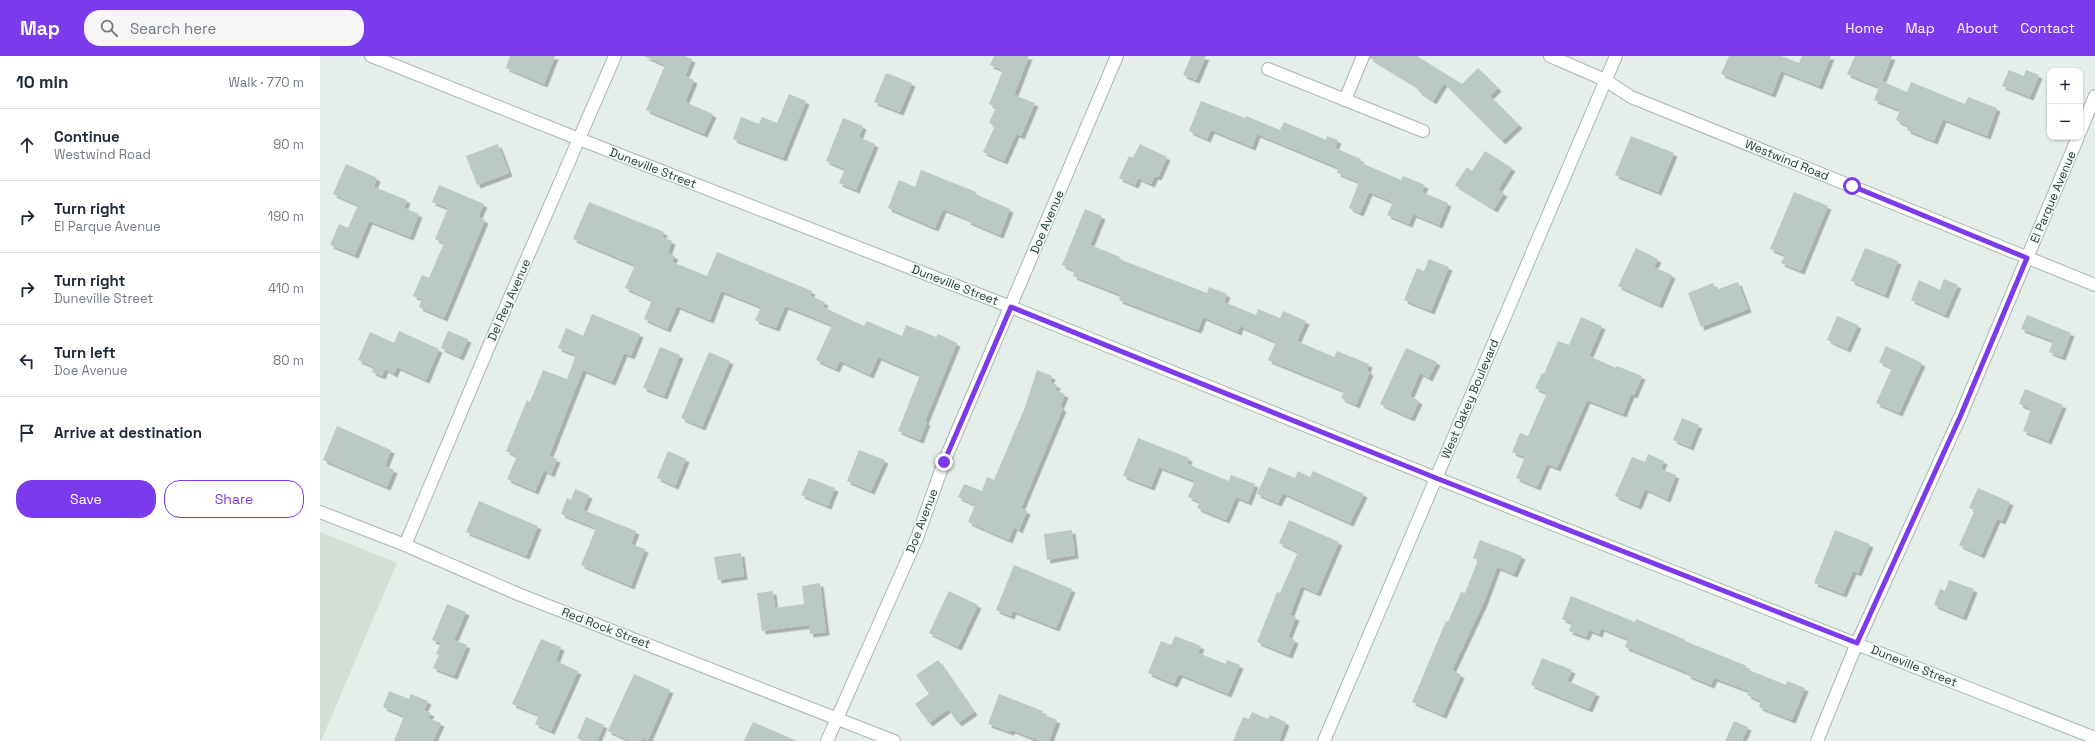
<!DOCTYPE html>
<html lang="en">
<head>
<meta charset="utf-8">
<style>
  body { margin:0; font-family:"Space Grotesk",sans-serif; background:#f6f6f7; color:#1f2937 }
  .controls { position:absolute; right:12px; top:12px; display:grid; overflow:hidden; border-radius:8px; box-shadow:0 1px 3px #0004 }
  .controls button { width:36px; height:36px; display:grid; place-items:center; padding:0; border:0; border-bottom:1px solid #e0e1e3; background:#fff; color:#1f2937; font:20px sans-serif }
  .stop { position:absolute; width:12px; height:12px; margin:-9px; border:3px solid #7c3aed; border-radius:50%; background:#fff }
  .stop.end { background:#7c3aed; border-color:#fff; box-shadow:0 1px 4px #0008 }
  .list { margin:0; padding:0; list-style:none }
  h2 { display:flex; justify-content:space-between; align-items:center; height:52px; margin:0; padding:0 16px; font-size:17px }
  h2 small { font-size:13px; font-weight:400; color:#747a83 }
  .list li { display:grid; grid-template-columns:26px 1fr auto; gap:12px; align-items:center; box-sizing:border-box; height:72px; padding:0 16px; border-top:1px solid #e0e1e3 }
  .list b { display:block; font-size:15px; white-space:nowrap }
  .list p { margin:0; font-size:13px; white-space:nowrap; color:#747a83 }
  .list em { font-size:13px; font-style:normal; color:#747a83 }
  .actions { display:flex; gap:8px; padding:12px 16px }
  .actions a { flex:1; padding:9px 0; border:1px solid #7c3aed; border-radius:16px; text-align:center; font-size:14px; color:#7c3aed }
  .actions .main { background:#7c3aed; color:#fff }
  .icon { flex:none; width:22px; height:22px; fill:none; stroke:currentColor; stroke-width:2; stroke-linecap:round; stroke-linejoin:round }
  .map { position:relative; flex:none; width:1775px; height:685px; overflow:hidden }
  header { display:flex; align-items:center; gap:24px; box-sizing:border-box; height:56px; padding:0 20px; background:#7c3aed; color:#fff }
  header strong { font-size:19px }
  nav { display:flex; gap:22px; margin-inline-start:auto; font-size:14px }
  .search { width:280px; height:36px; background:#f6f6f7; display:flex; align-items:center; gap:10px; box-sizing:border-box; padding:0 14px; border-radius:16px; color:#747a83; font-size:15px }
  main { display:flex }
  aside { flex:1; background:#fff }
  .map>svg:first-child { display:block }
  .built { fill:#d3ded7 }
  .building { fill:#bac9c1; filter:url(#shadow) }
  .lines { fill:none; stroke-linecap:round; stroke-linejoin:round }
  .street-casing { stroke:#a7b6ae; stroke-width:14 }
  .secondary-casing { stroke:#a3baae; stroke-width:14 }
  .street { stroke:#fff; stroke-width:12 }
  .secondary { stroke:#fff; stroke-width:12 }
  .route { stroke:#7c3aed; stroke-width:5 }
  .labels { text-anchor:middle; stroke-width:3.5; stroke-linejoin:round; paint-order:stroke }
  .street-label { font-size:12px; fill:#234034; stroke:#f6faf7 }
</style>
</head>
<body>
<header>
<strong>Map</strong>
<div class="search"><svg class="icon" aria-label="search" viewBox="0 0 24 24"><circle cx="10" cy="10" r="6"/><path d="M15 15l6 6"/></svg>Search here</div>
<nav><a>Home</a><a>Map</a><a>About</a><a>Contact</a></nav>
</header>
<main>
<aside>
<h2>10 min<small>Walk · 770 m</small></h2>
<ul class="list">
<li><svg class="icon" aria-label="ahead" viewBox="0 0 24 24"><path d="M12 20V5M6 11l6-6 6 6"/></svg><div><b>Continue</b><p>Westwind Road</p></div><em>90 m</em></li>
<li><svg class="icon" aria-label="right" viewBox="0 0 24 24"><path d="M7 20v-9h11M14 6l5 5-5 5"/></svg><div><b>Turn right</b><p>El Parque Avenue</p></div><em>190 m</em></li>
<li><svg class="icon" aria-label="right" viewBox="0 0 24 24"><path d="M7 20v-9h11M14 6l5 5-5 5"/></svg><div><b>Turn right</b><p>Duneville Street</p></div><em>410 m</em></li>
<li><svg class="icon" aria-label="left" viewBox="0 0 24 24"><path d="M17 20v-9H6M10 6l-5 5 5 5"/></svg><div><b>Turn left</b><p>Doe Avenue</p></div><em>80 m</em></li>
<li><svg class="icon" aria-label="arrive" viewBox="0 0 24 24"><path d="M6 21V4h12l-3 4 3 4H6"/></svg><div><b>Arrive at destination</b></div></li>
</ul>
<div class="actions"><a class="main">Save</a><a>Share</a></div>
</aside>
<div class="map">
<svg width="1775" height="685" viewBox="0 0 1775 685">
  <defs>
    <filter id="shadow"><feDropShadow dx="3.5" dy="3.5" stdDeviation="0" flood-color="#0004"/></filter>
  </defs>
  <rect width="100%" height="100%" fill="#e5eee8"/>
  <polygon class="built" points="0,476 77,507 1,685 0,685"/>
  <g class="building">
    <polygon points="190,0 235,0 224,28 186,12"/>
    <polygon points="324,0 365,0 372,3 365,20 374,24 365,46 393,58 384,78 326,54 345,9"/>
    <polygon points="674,0 709,0 694,39 715,47 701,80 696,78 684,105 663,96 675,70 669,67 676,51 669,48 683,14 670,9"/>
    <polygon points="871,0 886,0 876,24 863,19"/>
    <polygon points="1050,0 1097,0 1142,28 1158,12 1178,32 1170,40 1199,69 1182,85 1124,27 1113,45 1098,35 1099,32 1050,2"/>
    <polygon points="1409,0 1461,0 1479,7 1482,0 1511,0 1499,30 1461,15 1452,38 1401,18"/>
    <polygon points="1535,0 1572,0 1562,25 1587,36 1591,26 1645,48 1648,41 1677,52 1667,80 1623,63 1614,85 1587,74 1588,70 1576,64 1580,54 1554,44 1559,31 1527,18"/>
    <polygon points="1689,14 1704,20 1706,14 1719,19 1710,41 1682,30"/>
    <polygon points="566,17 592,27 580,56 554,46"/>
    <polygon points="469,38 486,45 463,102 413,83 421,61 439,68 442,61 457,67"/>
    <polygon points="881,45 925,62 926,60 960,74 964,66 1006,84 1007,80 1018,84 1015,92 1041,103 1039,106 1081,124 1083,120 1105,129 1102,136 1128,147 1119,169 1093,158 1089,168 1067,159 1073,146 1049,136 1040,157 1029,152 1039,126 1017,117 1019,112 937,78 932,91 891,74 887,83 869,75"/>
    <polygon points="523,62 543,70 539,81 555,88 536,134 519,127 525,113 506,105"/>
    <polygon points="1311,80 1354,97 1338,136 1295,119"/>
    <polygon points="178,88 189,117 157,129 146,100"/>
    <polygon points="820,88 847,101 838,121 835,120 831,128 818,122 815,129 799,122 809,100 813,102"/>
    <polygon points="1165,95 1192,112 1178,134 1184,137 1174,153 1135,129 1147,111 1152,115"/>
    <polygon points="26,108 57,122 54,131 87,144 84,152 99,158 90,181 49,165 35,199 10,189 19,168 28,172 38,149 13,138"/>
    <polygon points="601,114 656,136 655,138 690,153 680,179 647,165 648,163 623,153 615,172 568,152 579,124 595,131"/>
    <polygon points="119,129 164,148 158,161 165,164 124,262 99,251 102,243 93,240 102,219 109,222 124,187 115,183 128,152 112,146"/>
    <polygon points="1474,136 1508,150 1481,215 1461,207 1465,199 1450,193"/>
    <polygon points="269,146 344,176 342,181 352,185 348,197 355,200 352,206 387,220 397,196 492,235 490,240 505,246 503,251 544,270 547,265 582,280 586,269 616,281 618,278 637,287 605,365 607,366 600,384 578,375 600,319 558,301 550,319 520,305 516,313 496,304 512,269 465,250 456,272 435,264 441,251 401,235 390,264 357,250 347,273 324,263 332,244 305,232 315,209 253,183"/>
    <polygon points="765,153 782,160 770,189 800,201 799,203 887,237 889,231 907,238 904,246 936,259 938,253 960,262 963,255 986,265 977,285 1014,301 1017,295 1049,308 1047,315 1050,316 1036,349 1021,342 1024,335 948,304 956,286 920,270 918,276 883,261 878,274 799,244 801,239 753,220 755,215 742,209"/>
    <polygon points="1316,192 1338,203 1334,211 1352,219 1339,249 1298,230"/>
    <polygon points="1545,192 1578,205 1565,239 1531,225"/>
    <polygon points="1109,203 1129,211 1111,255 1084,244 1097,212 1104,215"/>
    <polygon points="1624,223 1638,229 1625,259 1591,244 1599,224 1620,234"/>
    <polygon points="1418,226 1428,253 1381,271 1368,237 1393,227 1396,234"/>
    <polygon points="272,258 320,278 311,300 304,297 292,326 263,314 229,400 237,403 231,418 224,414 215,435 187,423 197,400 186,395 207,344 210,346 223,314 247,323 256,299 238,292 246,272 263,280"/>
    <polygon points="1707,259 1751,277 1742,301 1729,296 1733,285 1701,273"/>
    <polygon points="1517,260 1538,269 1527,293 1507,284"/>
    <polygon points="1261,261 1282,270 1269,300 1296,312 1297,310 1322,320 1314,339 1311,338 1303,358 1267,344 1237,412 1227,408 1217,431 1196,422 1205,401 1192,396 1200,377 1208,380 1227,337 1215,332 1222,317 1224,318 1238,285 1249,289"/>
    <polygon points="79,275 119,293 106,324 77,311 74,318 65,313 62,320 52,316 54,311 38,304 50,276 74,287"/>
    <polygon points="128,275 148,283 140,301 121,292"/>
    <polygon points="1566,290 1602,307 1579,357 1556,347 1572,312 1559,306"/>
    <polygon points="340,291 360,299 344,340 323,332"/>
    <polygon points="1086,292 1117,306 1109,322 1100,317 1090,340 1099,345 1091,362 1060,348"/>
    <polygon points="389,296 410,305 382,371 361,362"/>
    <polygon points="717,314 732,320 730,326 737,329 735,334 745,338 740,351 743,352 701,452 707,455 699,474 694,471 689,484 648,466 655,449 638,441 644,428 662,435 667,421 674,424 705,351"/>
    <polygon points="1705,333 1743,349 1728,385 1703,375 1711,353 1699,348"/>
    <polygon points="1362,362 1379,369 1370,391 1353,384"/>
    <polygon points="17,370 71,394 65,410 74,414 67,431 3,404"/>
    <polygon points="818,382 869,402 867,408 909,425 911,419 935,428 928,446 916,441 906,464 877,452 880,446 868,441 875,425 839,411 831,431 803,420"/>
    <polygon points="539,394 565,404 551,435 527,425"/>
    <polygon points="348,395 366,403 355,430 337,422"/>
    <polygon points="1328,398 1344,405 1341,413 1356,419 1347,443 1325,433 1318,450 1295,440 1312,401 1325,406"/>
    <polygon points="949,411 975,422 978,415 990,421 993,415 1044,438 1030,467 963,437 958,447 937,438"/>
    <polygon points="489,422 515,432 508,450 481,439"/>
    <polygon points="1658,432 1690,446 1682,465 1677,463 1661,499 1639,489 1655,454 1649,452"/>
    <polygon points="255,433 269,439 263,454 316,475 311,488 325,493 311,530 261,509 276,472 241,458 247,442 251,444"/>
    <polygon points="159,445 218,470 206,500 146,476"/>
    <polygon points="969,464 1019,486 997,537 981,530 970,559 976,561 968,581 975,584 969,599 937,586 957,536 960,537 978,496 959,487"/>
    <polygon points="752,474 755,499 727,504 724,478"/>
    <polygon points="1515,474 1550,488 1538,517 1533,515 1523,538 1494,527"/>
    <polygon points="1160,484 1202,500 1194,518 1177,511 1164,546 1132,614 1141,619 1123,659 1092,646 1126,565 1128,566 1141,536 1145,537 1158,504 1153,502"/>
    <polygon points="421,497 424,520 398,524 394,501"/>
    <polygon points="694,509 752,533 736,572 693,555 691,560 676,554"/>
    <polygon points="1629,524 1654,533 1643,561 1614,549 1620,533 1625,535"/>
    <polygon points="500,527 506,576 490,578 489,569 442,575 437,537 453,535 455,552 484,548 482,530"/>
    <polygon points="629,535 658,549 638,591 609,577"/>
    <polygon points="1251,540 1315,566 1316,563 1366,584 1365,585 1427,610 1426,613 1466,629 1467,625 1485,632 1472,664 1439,651 1441,645 1427,639 1429,635 1394,622 1391,629 1367,619 1368,617 1305,591 1308,583 1281,572 1279,578 1269,574 1266,581 1249,575 1252,567 1242,563"/>
    <polygon points="127,548 146,556 134,584 147,589 134,620 113,612 119,599 116,598 121,587 112,584"/>
    <polygon points="855,580 881,590 878,597 906,608 907,604 920,609 908,638 859,618 854,628 828,617 841,585 851,589"/>
    <polygon points="221,583 241,591 236,605 258,615 231,675 215,668 219,659 192,648"/>
    <polygon points="1222,602 1252,614 1247,625 1276,637 1269,653 1211,629"/>
    <polygon points="618,604 654,656 638,667 628,653 609,667 595,648 609,638 596,619"/>
    <polygon points="314,618 350,634 328,684 322,681 321,685 311,685 288,675"/>
    <polygon points="69,635 89,643 91,638 108,645 104,654 111,657 108,662 121,667 113,685 74,685 84,660 63,651"/>
    <polygon points="679,638 723,655 722,658 737,664 729,685 720,685 692,674 690,676 668,668"/>
    <polygon points="932,656 948,663 950,659 966,666 959,685 913,685 923,661 929,663"/>
    <polygon points="266,661 284,669 277,685 263,685 257,682"/>
    <polygon points="1414,665 1428,671 1422,685 1405,685"/>
    <polygon points="433,666 477,685 424,685"/>
  </g>
  <g class="lines">
    <g class="street-casing">
      <g id="street">
        <polyline points="51,0 259,83 691,251 1116,422"/>
        <polyline points="1230,0 1285,24 1311,41 1775,229"/>
        <polyline points="948,13 1103,75"/>
        <polyline points="1025,44 1043,0"/>
        <polyline points="1760,76 1775,40"/>
        <polyline points="0,456 85,489 198,538 574,685"/>
        <polyline points="85,489 171,285 295,0"/>
        <polyline points="507,685 597,482 624,406 797,0"/>
        <polyline points="1497,685 1537,587 1640,361 1758,81"/>
      </g>
    </g>
    <g class="secondary-casing">
      <g id="secondary">
        <polyline points="1116,422 1775,682"/>
        <polyline points="1004,685 1296,0"/>
      </g>
    </g>
    <use href="#street" class="street"/>
    <use href="#secondary" class="secondary"/>
  </g>
  <g class="lines">
    <polyline class="route" points="624,406 691,251 1116,422 1537,587 1640,361 1707,202 1532,130"/>
  </g>
  <g class="labels">
    <g class="street-label">
      <text transform="translate(1467 104) rotate(22)" y="4">Westwind Road</text>
      <text transform="translate(333 112) rotate(21)" y="4">Duneville Street</text>
      <text transform="translate(1733 141) rotate(-67)" y="4">El Parque Avenue</text>
      <text transform="translate(727 166) rotate(-67)" y="4">Doe Avenue</text>
      <text transform="translate(635 229) rotate(21)" y="4">Duneville Street</text>
      <text transform="translate(189 244) rotate(-66)" y="4">Del Rey Avenue</text>
      <text transform="translate(1150 343) rotate(-67)" y="4">West Oakey Boulevard</text>
      <text transform="translate(602 465) rotate(-69)" y="4">Doe Avenue</text>
      <text transform="translate(286 572) rotate(21)" y="4">Red Rock Street</text>
      <text transform="translate(1594 610) rotate(22)" y="4">Duneville Street</text>
    </g>
  </g>
</svg>
<div class="controls">
<button>+</button>
<button>−</button>
</div>
<div class="stop" style="left:1532px;top:130px"></div>
<div class="stop end" style="left:624px;top:406px"></div>
</div>
</main>
</body>
</html>
